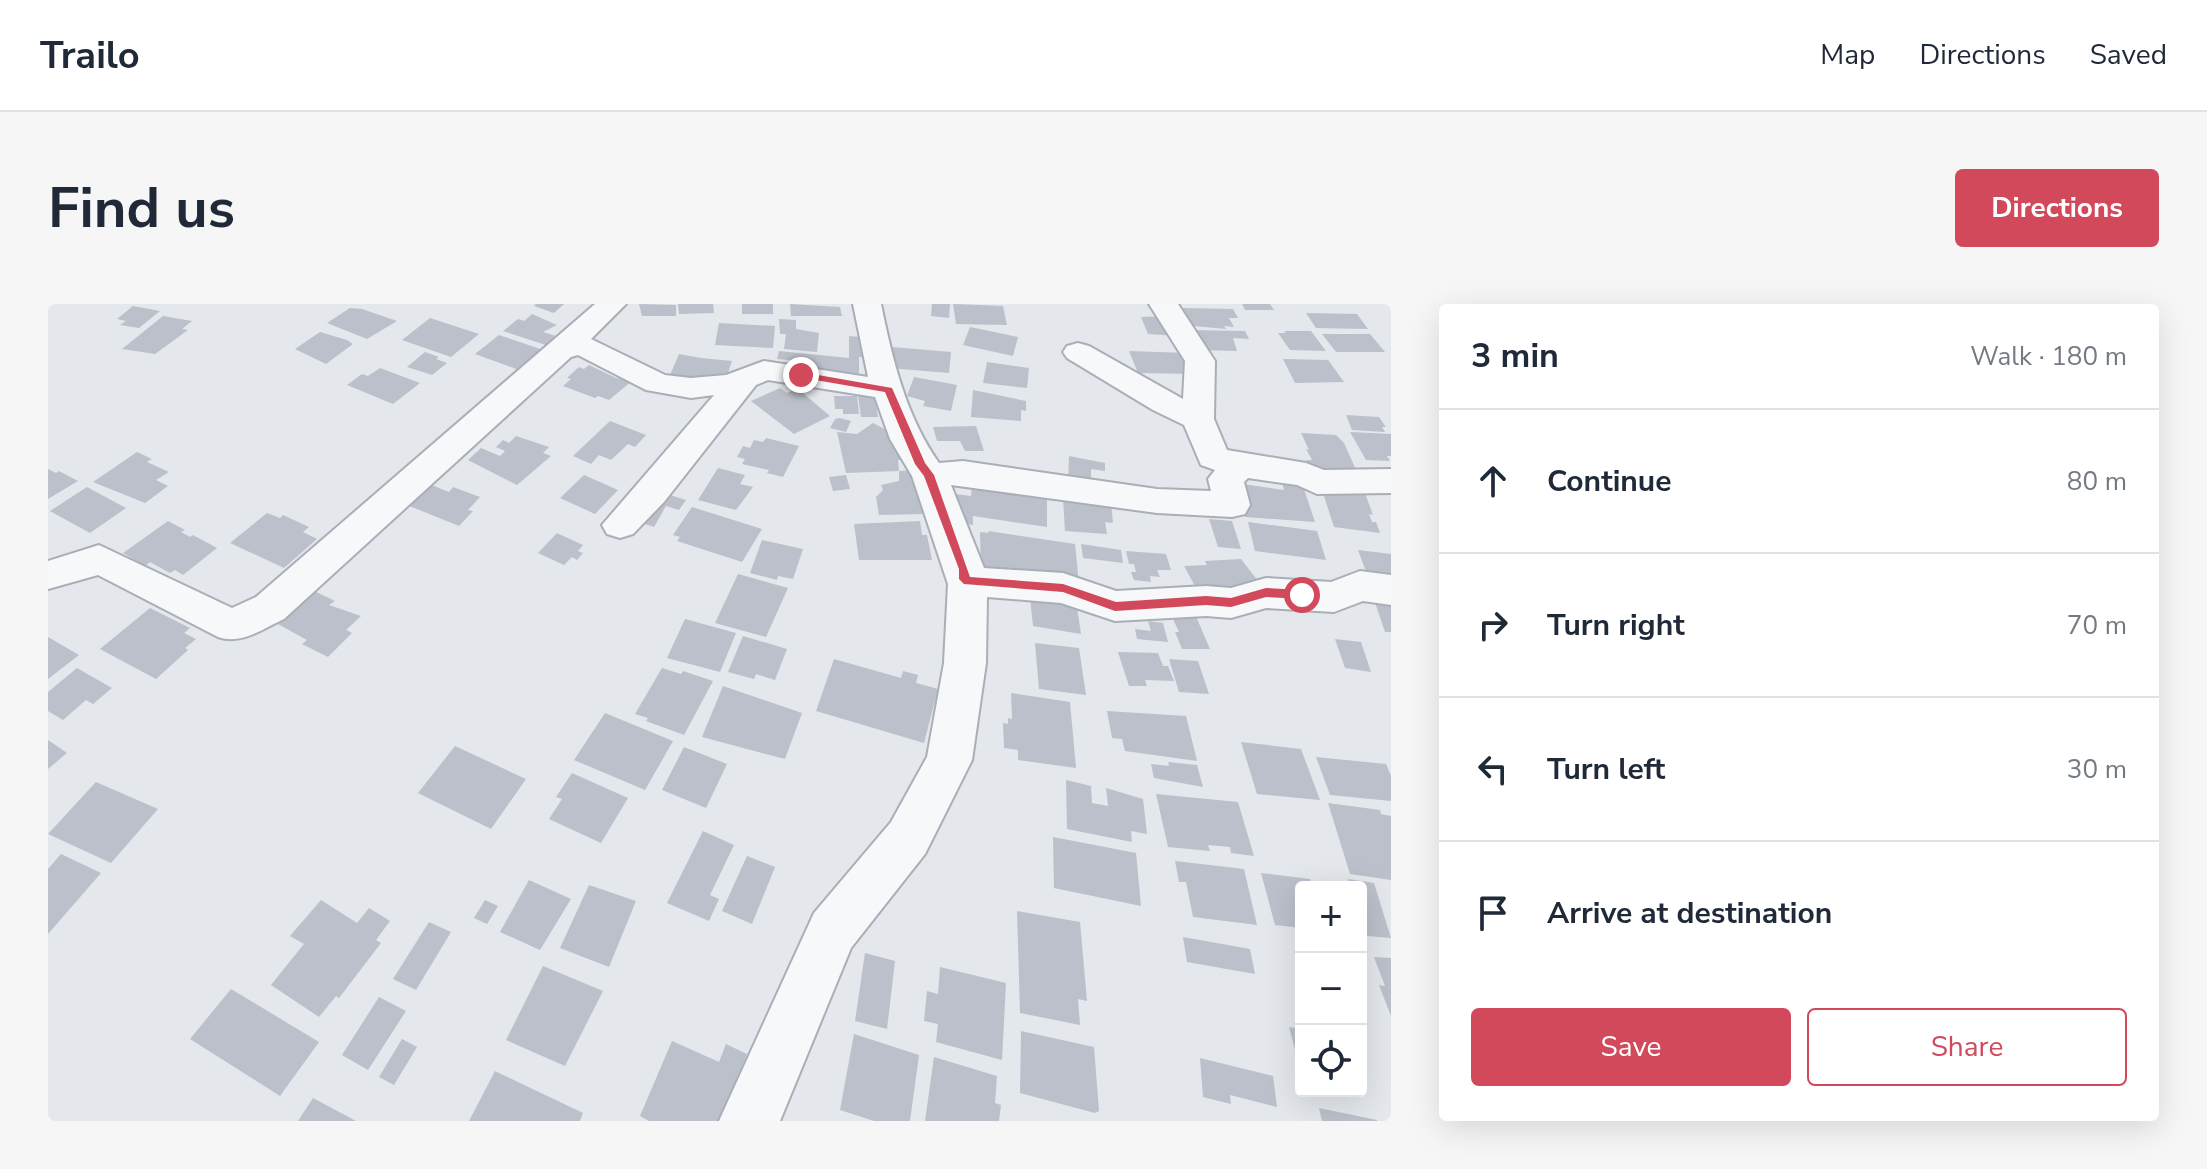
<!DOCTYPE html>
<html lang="en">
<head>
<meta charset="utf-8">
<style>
  body { margin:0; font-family:"Nunito Sans",sans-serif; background:#f6f6f7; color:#1f2937 }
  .controls { position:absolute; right:24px; bottom:24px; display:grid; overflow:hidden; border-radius:8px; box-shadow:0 8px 32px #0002 }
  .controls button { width:72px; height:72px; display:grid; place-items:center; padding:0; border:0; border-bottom:2px solid #e0e1e3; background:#fff; color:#1f2937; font:40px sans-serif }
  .stop { position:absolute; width:24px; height:24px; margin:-18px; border:6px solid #d1495b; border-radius:50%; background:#fff }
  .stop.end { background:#d1495b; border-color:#fff; box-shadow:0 2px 8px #0008 }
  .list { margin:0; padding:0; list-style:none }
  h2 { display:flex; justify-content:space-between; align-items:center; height:104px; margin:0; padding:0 32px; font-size:34px }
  h2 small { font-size:26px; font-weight:400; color:#747a83 }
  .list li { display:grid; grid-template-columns:52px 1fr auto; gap:24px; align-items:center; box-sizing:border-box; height:144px; padding:0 32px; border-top:2px solid #e0e1e3 }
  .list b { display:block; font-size:30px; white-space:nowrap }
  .list em { font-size:26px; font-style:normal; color:#747a83 }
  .actions { display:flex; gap:16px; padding:24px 32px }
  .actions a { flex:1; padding:18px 0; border:2px solid #d1495b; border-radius:8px; text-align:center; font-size:28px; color:#d1495b }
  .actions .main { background:#d1495b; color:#fff }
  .icon { flex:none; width:44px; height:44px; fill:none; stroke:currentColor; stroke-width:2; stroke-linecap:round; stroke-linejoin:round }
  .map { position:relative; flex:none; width:1343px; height:817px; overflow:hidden; border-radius:8px }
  header { display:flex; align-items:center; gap:48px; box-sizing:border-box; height:112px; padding:0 40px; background:#fff; border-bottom:2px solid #e0e1e3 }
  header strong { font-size:38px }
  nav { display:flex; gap:44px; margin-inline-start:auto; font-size:28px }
  .intro { display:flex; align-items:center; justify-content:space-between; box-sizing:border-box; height:192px; padding:0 48px }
  h1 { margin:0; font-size:56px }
  .button { padding:20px 36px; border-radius:8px; background:#d1495b; color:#fff; font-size:28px; font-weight:700 }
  main { display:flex; gap:48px; padding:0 48px }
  aside { flex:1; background:#fff; border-radius:8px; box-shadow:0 8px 32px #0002 }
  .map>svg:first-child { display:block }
  .building { fill:#bbc0ca }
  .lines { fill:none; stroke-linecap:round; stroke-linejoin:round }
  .minor-casing { stroke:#a9aeb7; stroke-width:4 }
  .minor { fill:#f7f8fa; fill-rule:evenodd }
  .route { fill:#d1495b }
</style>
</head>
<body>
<header>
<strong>Trailo</strong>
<nav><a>Map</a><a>Directions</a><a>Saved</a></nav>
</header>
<div class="intro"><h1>Find us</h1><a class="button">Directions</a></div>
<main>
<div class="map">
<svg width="1343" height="817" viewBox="0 0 1343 817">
  <rect width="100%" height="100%" fill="#e4e7ec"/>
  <g class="building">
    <polygon points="488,0 516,0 506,9 486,2"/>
    <polygon points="591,0 628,1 628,12 594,12"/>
    <polygon points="630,0 665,0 666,9 631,10"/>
    <rect x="694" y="0" width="31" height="10"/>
    <polygon points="742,0 792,3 794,12 743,12"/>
    <polygon points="884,0 902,0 901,14 883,12"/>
    <polygon points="905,0 955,2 959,21 908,20"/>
    <polygon points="1194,0 1222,0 1226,6 1197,6"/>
    <polygon points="85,2 112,7 91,24 72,21 78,17 69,15"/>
    <polygon points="302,4 314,5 349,17 319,35 279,19"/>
    <polygon points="1135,4 1185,5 1190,14 1181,14 1186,23 1176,22 1178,25 1145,22"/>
    <polygon points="1258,9 1309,10 1320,25 1268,24"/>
    <polygon points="484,10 509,21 495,28 511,33 501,42 455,27 470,15 476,17"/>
    <polygon points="115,12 144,17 134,25 140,26 107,50 74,45"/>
    <polygon points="1123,12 1131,32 1100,30 1093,13"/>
    <polygon points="382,14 431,30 403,53 354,36"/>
    <polygon points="731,15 748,16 748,25 771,29 769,48 736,45 738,30 732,30"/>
    <polygon points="671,19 727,22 725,44 667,41"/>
    <polygon points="922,23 970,33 965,52 915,41"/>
    <polygon points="1140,26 1197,27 1201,35 1185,34 1189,47 1150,46"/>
    <polygon points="1236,27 1263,27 1278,47 1242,46 1230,29 1238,29"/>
    <polygon points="272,28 299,36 305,40 278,60 247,45"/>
    <polygon points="1274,30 1322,30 1337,48 1288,48"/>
    <polygon points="451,31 498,47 474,67 427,50"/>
    <polygon points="801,32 812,33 814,53 811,53 811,74 751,65 752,57 729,55 731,47 801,54"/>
    <polygon points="844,43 903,48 901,69 841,64"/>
    <polygon points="1081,47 1139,49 1149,70 1090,69"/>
    <polygon points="377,48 391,53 388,55 399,59 384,71 359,63"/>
    <polygon points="631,50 653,54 684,57 680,69 676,69 674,76 622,71"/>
    <polygon points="1235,55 1280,56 1296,78 1247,79"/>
    <polygon points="939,58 981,64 979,84 935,79"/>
    <polygon points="541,61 568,74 584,77 561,96 550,92 547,94 515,82 523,75 519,74 531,63 536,65"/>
    <polygon points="332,64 372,79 345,100 299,81 314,70 320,72"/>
    <polygon points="866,73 909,81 903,107 875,102 877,97 859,92"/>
    <polygon points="732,84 739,89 749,84 782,112 746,130 703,97"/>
    <polygon points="925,86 978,97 978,107 973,106 973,117 923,113"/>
    <polygon points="810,91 827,91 830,113 813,113"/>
    <polygon points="786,92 809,92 811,110 795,110 795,105 787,105"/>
    <polygon points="1298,111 1331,113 1338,123 1334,123 1337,128 1304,126"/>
    <polygon points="792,114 803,117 798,128 782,124 787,115"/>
    <polygon points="562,117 598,131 587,143 580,140 563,156 551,151 543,160 525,152"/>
    <polygon points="825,119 844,129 860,156 850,156 851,167 798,169 789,128 809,130"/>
    <polygon points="928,122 936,147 917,147 912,137 889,137 885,123"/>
    <polygon points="1302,128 1343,130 1343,152 1339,152 1342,157 1318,156"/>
    <polygon points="1253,129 1288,131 1296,139 1309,168 1262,165 1258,156 1264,156 1258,145 1261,146"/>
    <polygon points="468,132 501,143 495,149 503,152 469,181 420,156 433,144 452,152 457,147 448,143 455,136 461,139"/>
    <polygon points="718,134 751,142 735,173 719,169 721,166 694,160 697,155 689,153 695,142 702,144 706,136 715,138"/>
    <polygon points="89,148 104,155 99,158 121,168 108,176 120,182 97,199 45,178"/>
    <polygon points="1021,152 1057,159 1057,167 1043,165 1043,182 1020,178"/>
    <polygon points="670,164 697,171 692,180 705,183 688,206 650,196"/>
    <polygon points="0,165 8,169 11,167 30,177 0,195"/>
    <polygon points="866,166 878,210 831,211 828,193 835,186 833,181 851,177 851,167"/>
    <polygon points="536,171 570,186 547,210 512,194"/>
    <polygon points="798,171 802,185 785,187 781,173"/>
    <polygon points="1188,179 1236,186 1234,179 1255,182 1267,218 1197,213"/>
    <polygon points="381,180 401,188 405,183 432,193 420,206 425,207 411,222 359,201"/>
    <polygon points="924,182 999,194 999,223 925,212 925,221 902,217 900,189 923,192"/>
    <polygon points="39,183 78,204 42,229 2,207"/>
    <polygon points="1273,183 1317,189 1325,211 1321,210 1324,218 1328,218 1332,229 1286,223"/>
    <polygon points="612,188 638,196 631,206 618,202 606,223 588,217"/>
    <polygon points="1015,194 1063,198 1065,219 1057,218 1059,230 1017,227"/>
    <polygon points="644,203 714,225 694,258 629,237 632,233 625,231"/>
    <polygon points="219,209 232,214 235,211 261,223 255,228 269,235 236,264 182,239"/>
    <polygon points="1161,215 1184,217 1193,245 1170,243"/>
    <polygon points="120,217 137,226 133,228 142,233 145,231 169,244 135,271 127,266 122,269 102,258 97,262 75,249"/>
    <polygon points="872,217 874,231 879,231 884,256 811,256 806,220"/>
    <polygon points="1200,218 1269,227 1278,256 1207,247"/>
    <polygon points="940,227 1027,240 1031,280 933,267 932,228 941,229"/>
    <polygon points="509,229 535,241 530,247 535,249 529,256 524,253 516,261 490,249"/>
    <polygon points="714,236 755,245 745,275 730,272 729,276 702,269"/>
    <polygon points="1033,240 1073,246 1075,259 1035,254"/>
    <polygon points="1310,246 1343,250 1343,284 1323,281"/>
    <polygon points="1078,247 1118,250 1123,266 1109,266 1112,273 1102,272 1103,278 1086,276 1083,268 1088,268 1086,260 1081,260"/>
    <polygon points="1193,255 1213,281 1152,291 1136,262 1159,261 1157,257"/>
    <polygon points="690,270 740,284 718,333 667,319"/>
    <polygon points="1322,284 1343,287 1343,328 1337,328"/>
    <polygon points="981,285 993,286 994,298 1007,299 1005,287 1027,290 1033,330 985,322"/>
    <polygon points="264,286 287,297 281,301 313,312 298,326 304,329 280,353 254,340 259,336 228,319"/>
    <polygon points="1119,302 1144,303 1162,345 1134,345 1127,328 1131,328"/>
    <polygon points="102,304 142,324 136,329 148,335 137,344 140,346 108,375 52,345"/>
    <polygon points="637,315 688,329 672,368 619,354"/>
    <polygon points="1100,317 1115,319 1120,338 1089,335 1087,325 1103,327"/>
    <polygon points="695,332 739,345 727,376 708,370 706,375 680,368"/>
    <polygon points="0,333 31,351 0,375"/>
    <polygon points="1287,335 1313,338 1323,368 1297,364"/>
    <polygon points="987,339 1031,344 1038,391 991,385"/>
    <polygon points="1070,348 1110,349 1115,362 1120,362 1126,377 1097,376 1099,382 1081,382"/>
    <polygon points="786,355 853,374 855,367 870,371 868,379 890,385 876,439 768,407"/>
    <polygon points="1121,355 1150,357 1161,390 1131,388"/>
    <polygon points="29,364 64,384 45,400 38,396 15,416 0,407 0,388"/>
    <polygon points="614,364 633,370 635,367 665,377 636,431 598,417 600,414 587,410"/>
    <polygon points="675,382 754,409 737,455 654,433"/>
    <polygon points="963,389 1022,398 1028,464 970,456 970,446 956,444 955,419 960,420 960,414 964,415"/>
    <polygon points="1059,407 1138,412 1149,457 1077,447 1074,435 1064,434"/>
    <polygon points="557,409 625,437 597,486 526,456"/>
    <polygon points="0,436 19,449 0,465"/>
    <polygon points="1193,438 1253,445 1272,496 1209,490"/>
    <polygon points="407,442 478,475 443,525 370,489"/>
    <polygon points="636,443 679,460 658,504 614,486"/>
    <polygon points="1268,453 1338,460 1343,472 1343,497 1282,491"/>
    <polygon points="1120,458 1149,461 1155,483 1106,474 1103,460 1121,462"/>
    <polygon points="524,469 580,494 553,539 501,515 514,495 508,493"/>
    <polygon points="1018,476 1043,482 1044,499 1060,502 1058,484 1095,495 1099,530 1083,527 1084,538 1019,525"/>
    <polygon points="48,478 110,505 63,559 0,530"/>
    <polygon points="1108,490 1190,498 1206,552 1183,549 1182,543 1160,541 1162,547 1120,543"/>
    <polygon points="1280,499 1332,506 1333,510 1343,512 1343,576 1302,570"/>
    <polygon points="655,527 686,541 662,591 671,595 661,617 619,599"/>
    <polygon points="1005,533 1088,549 1093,602 1006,584"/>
    <polygon points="13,550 53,569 0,630 0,565"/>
    <polygon points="699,552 727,563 704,620 674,607"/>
    <polygon points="1127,557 1196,565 1209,621 1145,613 1138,578 1131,578"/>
    <polygon points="1213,569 1262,575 1265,583 1253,583 1253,624 1227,621"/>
    <polygon points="1300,575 1326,579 1343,634 1319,632 1313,614 1313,583 1302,583"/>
    <polygon points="481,576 523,595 492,646 452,628"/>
    <polygon points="541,581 588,597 561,663 512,644"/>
    <polygon points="273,596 309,619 321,604 342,617 328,636 333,639 291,694 288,692 271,713 223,681 256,640 242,632"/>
    <polygon points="437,596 450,602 439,620 426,614"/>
    <polygon points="969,607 1032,618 1039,697 1030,695 1032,721 972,709"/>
    <polygon points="381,618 403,628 368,686 345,675"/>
    <polygon points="1135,633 1202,645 1207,670 1139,658"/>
    <polygon points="817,649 847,657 839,725 807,717"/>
    <polygon points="1326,653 1343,654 1343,712 1331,681 1337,682"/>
    <polygon points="495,662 555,687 517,762 458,736"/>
    <polygon points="892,663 958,679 954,756 888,738 890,720 876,717 879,687 890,690"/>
    <polygon points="183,685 271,738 232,792 142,735"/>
    <polygon points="331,693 358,707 320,766 294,751"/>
    <polygon points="1241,723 1253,725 1253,765 1252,765"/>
    <polygon points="973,727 1046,743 1051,807 1047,809 972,789"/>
    <polygon points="806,730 871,751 862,817 826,817 792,806"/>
    <polygon points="354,735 369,743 346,781 331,773"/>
    <polygon points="624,737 671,758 678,740 699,750 674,817 601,817 592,812"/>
    <polygon points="886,753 949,772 947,799 953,801 951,817 877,817"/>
    <polygon points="1152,754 1225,772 1229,803 1182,791 1183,800 1155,793"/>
    <polygon points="447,767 535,809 532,817 421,817"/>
    <polygon points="265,794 308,817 250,817"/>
    <polygon points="1271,804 1329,816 1329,817 1274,817"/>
  </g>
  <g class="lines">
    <g class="minor-casing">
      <path id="minor" d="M547 0H578L543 35 617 71 643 74 678 71 716 57 820 73 805 0H833C844 54 858 113 891 159L915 157 1109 185 1163 187 1160 175 1167 166 1153 161 1136 121 1105 106 1019 54 1015 48 1019 42 1030 39 1041 42 1135 95 1137 57 1101 0H1130L1167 57 1166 115 1179 146 1258 159 1276 166 1343 165V189L1269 190 1249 181 1200 174 1196 178 1202 201 1197 210 1184 213 1109 209 903 181 936 264 1015 269 1068 287 1158 282 1183 284 1218 274 1283 278 1312 267 1343 271V301L1315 297 1286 308 1218 304 1183 314 1158 312 1067 317 1013 299 939 293 938 359 924 456 877 550 803 644 732 817H671L766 609 843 518 879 453 896 359 900 280 864 172 842 135 827 93 720 76 708 81 616 198 585 230 572 234 559 230 554 221 666 91 643 94 598 86 530 51 523 53 236 315C214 325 194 341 170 333L50 271 0 285V257L51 241 184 304 208 293Z"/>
    </g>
    <use href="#minor" class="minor"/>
  </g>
  <polygon class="route" points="753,68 844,84 877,159 886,171 922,273 1015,280 1068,298 1158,292 1183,294 1218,284 1254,286 1260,291 1254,295 1218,293 1183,303 1158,301 1067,307 1015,288 916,280 911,275 911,265 876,172 867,160 837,88 750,73"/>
</svg>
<div class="controls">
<button>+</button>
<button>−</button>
<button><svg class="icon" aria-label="locate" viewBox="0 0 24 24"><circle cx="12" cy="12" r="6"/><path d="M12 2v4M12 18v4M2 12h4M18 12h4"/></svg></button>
</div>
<div class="stop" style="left:1254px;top:291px"></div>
<div class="stop end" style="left:753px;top:71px"></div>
</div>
<aside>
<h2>3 min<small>Walk · 180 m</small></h2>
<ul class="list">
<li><svg class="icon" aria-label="ahead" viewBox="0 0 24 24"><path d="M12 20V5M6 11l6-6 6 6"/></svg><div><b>Continue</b></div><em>80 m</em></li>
<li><svg class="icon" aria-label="right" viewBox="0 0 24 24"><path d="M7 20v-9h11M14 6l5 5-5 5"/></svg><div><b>Turn right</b></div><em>70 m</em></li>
<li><svg class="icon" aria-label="left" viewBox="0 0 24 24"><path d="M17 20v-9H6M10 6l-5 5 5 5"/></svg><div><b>Turn left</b></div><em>30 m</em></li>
<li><svg class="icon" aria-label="arrive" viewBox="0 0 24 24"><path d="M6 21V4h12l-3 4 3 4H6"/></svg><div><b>Arrive at destination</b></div></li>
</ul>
<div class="actions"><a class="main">Save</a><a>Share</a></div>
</aside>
</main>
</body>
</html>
